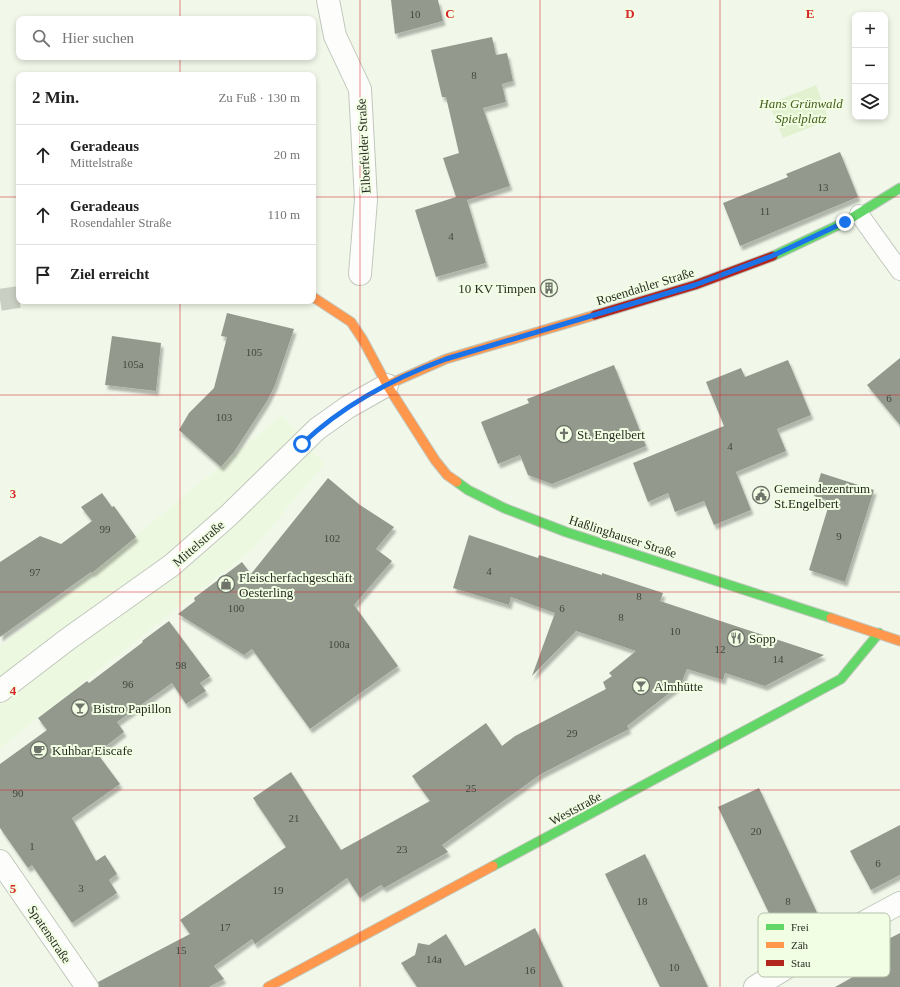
<!DOCTYPE html>
<html lang="de">
<head>
<meta charset="utf-8">
<style>
  body { margin:0; font-family:Georgia,serif; background:#f6f6f6; color:#222 }
  .controls { position:absolute; right:12px; top:12px; display:grid; overflow:hidden; border-radius:8px; box-shadow:0 2px 6px #0003 }
  .controls button { width:36px; height:36px; display:grid; place-items:center; padding:0; border:0; border-bottom:1px solid #e0e0e0; background:#fff; color:#222; font:20px sans-serif }
  .stop { position:absolute; width:12px; height:12px; margin:-9px; border:3px solid #1a73e8; border-radius:50%; background:#fff }
  .stop.end { background:#1a73e8; border-color:#fff; box-shadow:0 1px 4px #0008 }
  .list { margin:0; padding:0; list-style:none }
  h2 { display:flex; justify-content:space-between; align-items:center; height:52px; margin:0; padding:0 16px; font-size:17px }
  h2 small { font-size:13px; font-weight:400; color:#767676 }
  .list li { display:grid; grid-template-columns:26px 1fr auto; gap:12px; align-items:center; box-sizing:border-box; height:60px; padding:0 16px; border-top:1px solid #e0e0e0 }
  .list b { display:block; font-size:15px; white-space:nowrap }
  .list p { margin:0; font-size:13px; white-space:nowrap; color:#767676 }
  .list em { font-size:13px; font-style:normal; color:#767676 }
  .icon { flex:none; width:22px; height:22px; fill:none; stroke:currentColor; stroke-width:2; stroke-linecap:round; stroke-linejoin:round }
  .map { position:relative; flex:none; width:900px; height:987px; overflow:hidden }
  .search { position:absolute; background:#fff; box-shadow:0 2px 6px #0003; left:16px; top:16px; width:300px; height:44px; display:flex; align-items:center; gap:10px; box-sizing:border-box; padding:0 14px; border-radius:8px; color:#767676; font-size:15px }
  .panel { position:absolute; background:#fff; box-shadow:0 2px 6px #0003; left:16px; top:72px; width:300px; height:232px; border-radius:8px }
  .map>svg:first-child { display:block }
  .built { fill:#edf8e0 }
  .green { fill:#e2f2d0 }
  .building { fill:#94998e; filter:url(#shadow) }
  .lines { fill:none; stroke-linecap:round; stroke-linejoin:round }
  .secondary-tunnel { stroke:#c9cfc2; stroke-width:22; stroke-dasharray:22 11; stroke-linecap:butt }
  .lane-casing { stroke:#c2c8bd; stroke-width:20 }
  .street-casing { stroke:#c2c8bd; stroke-width:24 }
  .fast-casing { stroke:#c2c8bd; stroke-width:11 }
  .slow-casing { stroke:#c2c8bd; stroke-width:11 }
  .jam-casing { stroke:#c2c8bd; stroke-width:11 }
  .lane { stroke:#fdfefc; stroke-width:18 }
  .street { stroke:#fdfefc; stroke-width:22 }
  .fast { stroke:#63d668; stroke-width:9 }
  .slow { stroke:#ff974d; stroke-width:9 }
  .jam { stroke:#b3261e; stroke-width:9 }
  .route { stroke:#1a73e8; stroke-width:5 }
  .grid { fill:none; stroke:#d62828; stroke-width:1; stroke-opacity:0.55 }
  .labels { text-anchor:middle; stroke-width:4; stroke-linejoin:round; paint-order:stroke }
  .number-label { font-size:11px; fill:#43483e }
  .park-label { font-size:13px; font-style:italic; fill:#455f1b; stroke:#f2fee4 }
  .street-label { font-size:13px; fill:#282d23; stroke:#f2fee4 }
  .poi-label { font-size:13px; fill:#282d23; stroke:#f2fee4; text-anchor:start }
  .key { fill:#f2fee4; stroke:#b5bfaa; stroke-width:1 }
  .key-label { font-size:11px; fill:#282d23 }
  .grid-label { font-size:13px; text-anchor:middle; font-weight:bold; fill:#d62828; stroke:#f2fee4; stroke-width:4; stroke-linejoin:round; paint-order:stroke }
</style>
</head>
<body>
<div class="map">
<svg width="900" height="987" viewBox="0 0 900 987">
  <defs>
    <filter id="shadow"><feDropShadow dx="2.5" dy="4.5" stdDeviation="1" flood-color="#0004"/></filter>
  </defs>
  <rect width="100%" height="100%" fill="#f1f8ea"/>
  <polygon class="built" points="282,415 324,464 255,547 0,748 0,646 21,631"/>
  <polygon class="green" points="816,85 829,120 783,138 769,104"/>
  <g class="building">
    <polygon points="391,0 438,0 443,21 395,34"/>
    <polygon points="492,37 496,55 507,53 513,81 502,84 506,102 483,108 510,186 467,200 486,263 436,277 415,210 456,197 443,158 459,153 446,97 442,97 431,50"/>
    <polygon points="840,152 858,197 740,246 723,203 788,177 786,174"/>
    <polygon points="227,313 294,329 275,385 267,401 234,452 221,467 179,430 189,413 214,388 227,337 221,336"/>
    <polygon points="112,336 161,343 156,391 105,385"/>
    <polygon points="900,358 900,425 867,385"/>
    <polygon points="788,360 811,415 777,429 786,451 736,472 751,510 714,525 704,501 675,512 668,493 648,502 633,463 724,426 706,382 741,368 745,377"/>
    <polygon points="614,365 646,446 552,484 528,475 520,455 498,464 481,422 529,403 527,399"/>
    <polygon points="821,473 874,490 845,582 809,570 830,501 814,496"/>
    <polygon points="328,478 360,505 394,527 376,549 392,561 354,605 398,666 310,729 252,649 244,655 178,614 195,601 194,598 242,562 251,574"/>
    <polygon points="102,493 112,507 114,506 136,537 92,573 91,572 0,637 0,562 40,536 61,544 92,521 81,507"/>
    <polygon points="469,535 538,558 539,555 602,575 602,573 663,593 660,601 824,655 765,686 725,673 723,680 687,669 681,684 627,726 629,729 541,774 442,845 448,852 384,888 381,885 360,898 347,878 255,944 252,939 214,966 224,979 209,987 99,987 98,982 190,934 180,920 286,847 253,798 291,772 341,850 430,801 412,776 486,723 502,746 515,736 606,689 603,682 612,676 609,673 636,651 576,631 532,676 555,613 511,597 509,605 453,588"/>
    <polygon points="169,621 210,676 200,683 206,691 186,704 172,683 117,722 124,732 97,753 120,784 72,818 96,861 105,855 117,874 109,880 117,893 72,923 32,865 28,868 0,828 0,764 47,730 38,718 87,681 89,683 143,642 142,641"/>
    <polygon points="759,788 820,919 781,938 718,807"/>
    <polygon points="900,825 900,875 871,890 850,851"/>
    <polygon points="645,854 708,987 660,987 605,874"/>
    <polygon points="535,928 563,987 417,987 401,963 415,955 418,943 429,945 446,934 465,966"/>
    <polygon points="900,933 900,987 835,987 867,969 859,954"/>
  </g>
  <g class="lines">
    <polyline class="secondary-tunnel" points="0,300 19,297"/>
    <g class="lane-casing">
      <polyline id="lane" points="859,214 900,271"/>
    </g>
    <g class="street-casing">
      <g id="street">
        <polyline points="328,0 335,36 360,89 366,200 360,274"/>
        <polyline points="0,691 68,639 172,565 228,516 317,429 348,407 387,385"/>
        <polyline points="0,861 87,987"/>
        <polyline points="755,987 833,939 900,903"/>
      </g>
    </g>
    <g class="fast-casing">
      <g id="fast">
        <polyline points="773,256 845,222 900,188"/>
        <polyline points="457,482 468,490 504,508 566,532 831,618"/>
        <polyline points="493,866 841,679 879,633"/>
      </g>
    </g>
    <g class="slow-casing">
      <g id="slow">
        <polyline points="313,297 351,322 363,340 387,385 435,460 447,475 457,482"/>
        <polyline points="387,385 446,359 595,315"/>
        <polyline points="831,618 900,641"/>
        <polyline points="268,987 493,866"/>
      </g>
    </g>
    <g class="jam-casing">
      <polyline id="jam" points="595,315 695,285 773,256"/>
    </g>
    <use href="#lane" class="lane"/>
    <use href="#street" class="street"/>
    <use href="#fast" class="fast"/>
    <use href="#slow" class="slow"/>
    <use href="#jam" class="jam"/>
  </g>
  <g class="lines">
    <path class="route" d="M302 444C343 405 394 378 446 359L695 285 772 256 845 222"/>
  </g>
  <path class="grid" d="M180 0V19M360 0V987M540 0V987M720 0V987M180 57V75M0 197H19M313 197H900M180 301V987M0 395H900M0 592H900M0 790H900"/>
  <defs>
    <g id="building-ring" transform="scale(0.9)"><circle r="9.5" fill="#f2fee4" stroke="#6e7469" stroke-width="1.5"/><path d="M-4-6H4V6H1V3H-1V6H-4ZM-2.5-4.3h1.7v1.8h-1.7ZM.8-4.3h1.7v1.8H.8ZM-2.5-1h1.7V.8h-1.7ZM.8-1h1.7V.8H.8Z" fill="#6e7469"/></g>
    <g id="church-ring" transform="scale(0.9)"><circle r="9.5" fill="#f2fee4" stroke="#6e7469" stroke-width="1.5"/><path d="M-1.2-6h2.4v3.5h3.3v2.4h-3.3V6h-2.4V-.1h-3.3v-2.4h3.3Z" fill="#6e7469"/></g>
    <g id="civic-ring" transform="scale(0.9)"><circle r="9.5" fill="#f2fee4" stroke="#6e7469" stroke-width="1.5"/><path d="M-.6-6.5H3V-4.5H.6V-3L4-1V1h2V6H-6V1h2V-1L-.6-3ZM-1.2 2.5V6h2.4V2.5Z" fill="#6e7469"/></g>
    <g id="shop-ring" transform="scale(0.9)"><circle r="9.5" fill="#f2fee4" stroke="#6e7469" stroke-width="1.5"/><path d="M-5-2.5h2.3a2.7 3.5 0 0 1 5.4 0H5L5.5 6h-11ZM-1.5-2.5h3a1.5 2.3 0 0 0-3 0Z" fill="#6e7469"/></g>
    <g id="restaurant-ring" transform="scale(0.9)"><circle r="9.5" fill="#f2fee4" stroke="#6e7469" stroke-width="1.5"/><path d="M-5-6h1v4h1v-4h1v4h1v-4h1v5L-1.5 .5V6h-2V.5L-5-1ZM5-6V6H3V1.5H1.5Q1.5-4 5-6Z" fill="#6e7469"/></g>
    <g id="bar-ring" transform="scale(0.9)"><circle r="9.5" fill="#f2fee4" stroke="#6e7469" stroke-width="1.5"/><path d="M-6-5H6L.8 .8V4.5H3.5V6h-7V4.5H-.8V.8Z" fill="#6e7469"/></g>
    <g id="cafe-ring" transform="scale(0.9)"><circle r="9.5" fill="#f2fee4" stroke="#6e7469" stroke-width="1.5"/><path d="M-5.5-4.5H6V0H3Q3 3.5 0 3.5H-2.5Q-5.5 3.5-5.5 0ZM3-3.2v2h1.7v-2ZM-6 4.5H4V6H-6Z" fill="#6e7469"/></g>
  </defs>
  <g fill-rule="evenodd">
    <use href="#building-ring" x="549" y="288"/>
    <use href="#church-ring" x="564" y="434"/>
    <use href="#civic-ring" x="761" y="495"/>
    <use href="#shop-ring" x="226" y="584"/>
    <use href="#restaurant-ring" x="736" y="638"/>
    <use href="#bar-ring" x="641" y="686"/>
    <use href="#bar-ring" x="80" y="708"/>
    <use href="#cafe-ring" x="39" y="750"/>
  </g>
  <g class="labels">
    <g class="number-label">
      <text x="415" y="18">10</text>
      <text x="474" y="79">8</text>
      <text x="823" y="191">13</text>
      <text x="765" y="215">11</text>
      <text x="451" y="240">4</text>
      <text x="254" y="356">105</text>
      <text x="133" y="368">105a</text>
      <text x="889" y="402">6</text>
      <text x="224" y="421">103</text>
      <text x="730" y="450">4</text>
      <text x="105" y="533">99</text>
      <text x="839" y="540">9</text>
      <text x="332" y="542">102</text>
      <text x="489" y="575">4</text>
      <text x="35" y="576">97</text>
      <text x="639" y="600">8</text>
      <text x="236" y="612">100</text>
      <text x="562" y="612">6</text>
      <text x="621" y="621">8</text>
      <text x="675" y="635">10</text>
      <text x="339" y="648">100a</text>
      <text x="720" y="653">12</text>
      <text x="778" y="663">14</text>
      <text x="181" y="669">98</text>
      <text x="128" y="688">96</text>
      <text x="572" y="737">29</text>
      <text x="471" y="792">25</text>
      <text x="18" y="797">90</text>
      <text x="294" y="822">21</text>
      <text x="756" y="835">20</text>
      <text x="32" y="850">1</text>
      <text x="402" y="853">23</text>
      <text x="878" y="867">6</text>
      <text x="81" y="892">3</text>
      <text x="278" y="894">19</text>
      <text x="642" y="905">18</text>
      <text x="788" y="905">8</text>
      <text x="225" y="931">17</text>
      <text x="181" y="954">15</text>
      <text x="434" y="963">14a</text>
      <text x="674" y="971">10</text>
      <text x="530" y="974">16</text>
    </g>
    <g class="park-label">
      <text x="801" y="108">Hans Grünwald<tspan x="801" dy="15">Spielplatz</tspan></text>
    </g>
    <g class="street-label">
      <text transform="translate(363 146) rotate(-93)" y="5">Elberfelder Straße</text>
      <text transform="translate(645 286) rotate(-17)" y="5">Rosendahler Straße</text>
      <text transform="translate(623 536) rotate(18)" y="5">Haßlinghauser Straße</text>
      <text transform="translate(198 543) rotate(-41)" y="5">Mittelstraße</text>
      <text transform="translate(575 808) rotate(-28)" y="5">Weststraße</text>
      <text transform="translate(50 934) rotate(56)" y="5">Spatenstraße</text>
    </g>
    <g class="poi-label">
      <text x="536" y="293" text-anchor="end">10 KV Timpen</text>
      <text x="577" y="439">St. Engelbert</text>
      <text x="774" y="493">Gemeindezentrum<tspan x="774" dy="15">St.Engelbert</tspan></text>
      <text x="239" y="582">Fleischerfachgeschäft<tspan x="239" dy="15">Oesterling</tspan></text>
      <text x="749" y="643">Sopp</text>
      <text x="654" y="691">Almhütte</text>
      <text x="93" y="713">Bistro Papillon</text>
      <text x="52" y="755">Kuhbar Eiscafe</text>
    </g>
  </g>
  <rect x="758" y="913" width="132" height="64" rx="6" class="key"/>
  <rect x="766" y="924" width="18" height="6" fill="#63d668"/>
  <rect x="766" y="942" width="18" height="6" fill="#ff974d"/>
  <rect x="766" y="960" width="18" height="6" fill="#b3261e"/>
  <g class="key-label">
    <text x="791" y="931">Frei</text>
    <text x="791" y="949">Zäh</text>
    <text x="791" y="967">Stau</text>
  </g>
  <g class="grid-label">
    <text x="450" y="18">C</text>
    <text x="630" y="18">D</text>
    <text x="810" y="18">E</text>
    <text x="13" y="498">3</text>
    <text x="13" y="695">4</text>
    <text x="13" y="893">5</text>
  </g>
</svg>
<div class="controls">
<button>+</button>
<button>−</button>
<button><svg class="icon" aria-label="layers" viewBox="0 0 24 24"><path d="M12 4l9 5-9 5-9-5zM3 14l9 5 9-5"/></svg></button>
</div>
<div class="stop" style="left:302px;top:444px"></div>
<div class="stop end" style="left:845px;top:222px"></div>
<div class="search"><svg class="icon" aria-label="search" viewBox="0 0 24 24"><circle cx="10" cy="10" r="6"/><path d="M15 15l6 6"/></svg>Hier suchen</div>
<section class="panel">
<h2>2 Min.<small>Zu Fuß · 130 m</small></h2>
<ul class="list">
<li><svg class="icon" aria-label="ahead" viewBox="0 0 24 24"><path d="M12 20V5M6 11l6-6 6 6"/></svg><div><b>Geradeaus</b><p>Mittelstraße</p></div><em>20 m</em></li>
<li><svg class="icon" aria-label="ahead" viewBox="0 0 24 24"><path d="M12 20V5M6 11l6-6 6 6"/></svg><div><b>Geradeaus</b><p>Rosendahler Straße</p></div><em>110 m</em></li>
<li><svg class="icon" aria-label="arrive" viewBox="0 0 24 24"><path d="M6 21V4h12l-3 4 3 4H6"/></svg><div><b>Ziel erreicht</b></div></li>
</ul>
</section>
</div>
</body>
</html>
